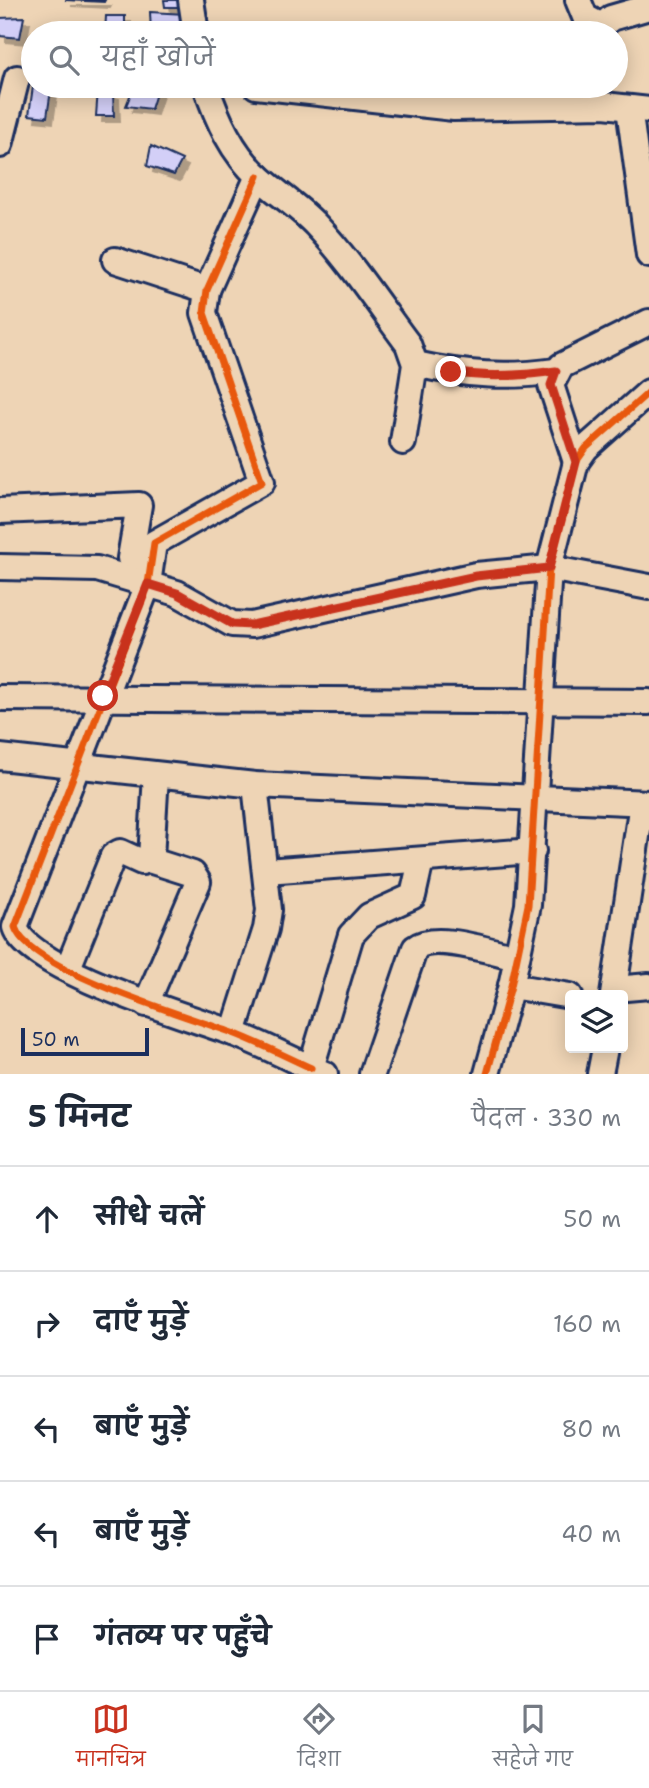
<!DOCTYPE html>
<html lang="hi">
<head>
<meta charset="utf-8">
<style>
  body { margin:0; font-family:"Shantell Sans","Playpen Sans Deva",sans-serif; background:#f2f2f3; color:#1f2937 }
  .controls { position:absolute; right:21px; bottom:21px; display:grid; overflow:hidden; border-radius:7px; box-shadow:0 4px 18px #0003 }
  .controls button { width:63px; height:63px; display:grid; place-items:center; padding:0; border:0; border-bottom:2px solid #e0e1e3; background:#fff; color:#1f2937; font:35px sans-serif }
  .scale { position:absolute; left:21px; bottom:18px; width:128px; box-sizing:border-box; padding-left:7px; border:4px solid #1b2f5e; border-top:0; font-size:19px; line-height:24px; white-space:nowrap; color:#1b2f5e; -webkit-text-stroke:5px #eed4b5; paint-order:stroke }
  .stop { position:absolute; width:21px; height:21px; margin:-16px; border:5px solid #c8321e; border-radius:50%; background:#fff }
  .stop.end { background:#c8321e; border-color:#fff; box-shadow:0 2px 7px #0008 }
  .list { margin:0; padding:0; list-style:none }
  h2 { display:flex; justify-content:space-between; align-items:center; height:91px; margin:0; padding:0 28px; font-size:30px }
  h2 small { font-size:23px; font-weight:400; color:#747a83 }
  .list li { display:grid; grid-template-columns:46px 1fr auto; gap:21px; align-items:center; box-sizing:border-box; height:105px; padding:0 28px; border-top:2px solid #e0e1e3 }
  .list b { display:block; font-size:26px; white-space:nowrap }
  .list em { font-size:23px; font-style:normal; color:#747a83 }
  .icon { flex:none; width:38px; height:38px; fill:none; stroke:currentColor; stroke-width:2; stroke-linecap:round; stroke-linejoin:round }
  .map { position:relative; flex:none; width:649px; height:1074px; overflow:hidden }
  .search { position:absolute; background:#fff; box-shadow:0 4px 18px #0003; left:21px; right:21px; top:21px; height:77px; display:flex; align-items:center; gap:18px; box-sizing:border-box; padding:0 24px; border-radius:38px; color:#747a83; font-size:26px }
  .sheet { height:616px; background:#fff }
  nav { display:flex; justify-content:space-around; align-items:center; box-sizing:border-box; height:98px; border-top:2px solid #e0e1e3; background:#fff; font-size:19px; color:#747a83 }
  nav a { display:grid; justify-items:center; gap:4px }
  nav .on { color:#c8321e }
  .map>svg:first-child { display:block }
  .building { fill:#d3cff7; stroke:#1b2f5e; stroke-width:2; filter:url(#shadow) }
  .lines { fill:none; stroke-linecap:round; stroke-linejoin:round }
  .minor-casing { stroke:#1b2f5e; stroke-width:30 }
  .minor { stroke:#eed4b5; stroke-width:24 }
  .cycleway-casing { stroke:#eed4b5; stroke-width:11 }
  .cycleway { stroke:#e8590c; stroke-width:7 }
  .route { stroke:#c8321e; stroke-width:9 }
</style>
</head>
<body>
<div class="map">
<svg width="649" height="1074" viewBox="0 0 649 1074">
  <defs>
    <filter id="shadow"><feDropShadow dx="6" dy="6" stdDeviation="0" flood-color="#0004"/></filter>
  </defs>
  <rect width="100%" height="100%" fill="#eed4b5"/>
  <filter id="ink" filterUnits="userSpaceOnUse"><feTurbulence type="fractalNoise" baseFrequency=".0143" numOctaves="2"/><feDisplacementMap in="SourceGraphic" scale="14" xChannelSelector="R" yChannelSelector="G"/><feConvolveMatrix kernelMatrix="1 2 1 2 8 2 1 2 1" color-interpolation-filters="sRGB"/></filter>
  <g filter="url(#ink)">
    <g class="building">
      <polygon points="65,0 105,0 104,2"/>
      <polygon points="164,0 185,0 186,7 165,7"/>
      <polygon points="150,12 185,14 188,33 151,33"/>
      <polygon points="106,16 125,16 125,33 105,33"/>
      <polygon points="24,17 20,38 0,36 0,18"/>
      <polygon points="33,86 51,90 47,117 29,115"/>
      <polygon points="134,86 158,87 151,109 126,106"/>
      <polygon points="98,89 113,93 114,116 96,116"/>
      <polygon points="151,146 182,160 174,175 147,166"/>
    </g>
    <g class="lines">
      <g class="minor-casing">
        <g id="minor">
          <polyline points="191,0 196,33"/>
          <polyline points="578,0 585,17 602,26"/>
          <polyline points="601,33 602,26 611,18 649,7"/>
          <path d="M206 86C217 119 232 153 259 177 278 194 299 207 316 225 350 261 378 304 408 344L415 364 403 442"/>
          <polyline points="256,86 454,108 604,105 649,110"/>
          <polyline points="629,108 649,255"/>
          <polyline points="0,145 17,78"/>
          <path d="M258 176 207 290 204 313 262 482 154 543 148 584 15 927C28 970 190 1017 233 1033 259 1043 285 1056 311 1068"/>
          <polyline points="115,260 207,290"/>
          <path d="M415 364C464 375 507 378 556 371"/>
          <polyline points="576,462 551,385 561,366 649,322"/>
          <polyline points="0,511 139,505 130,558 148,584"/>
          <polyline points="0,567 97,569 177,593 232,624 252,625 476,575 549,568 649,587"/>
          <polyline points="0,698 649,702"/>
          <polyline points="0,757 255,785 649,803"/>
          <polyline points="266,871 533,851"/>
          <polyline points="68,968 113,856 120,852 142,862 151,858 156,775"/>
          <polyline points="511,986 570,996"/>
          <polyline points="615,989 649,986"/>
          <polyline points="613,995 642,803"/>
          <polyline points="146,1004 198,882 193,874 149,860"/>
          <polyline points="233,1033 266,929 269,910 255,785"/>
          <polyline points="325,1074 311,1068 351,935 369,916 413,896 421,860"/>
          <path d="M372 1074 415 948C435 932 492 952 517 957"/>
          <polyline points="487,1074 511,986 528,905 549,568 576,462 586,448 649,392"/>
          <polyline points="600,1074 605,1048"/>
        </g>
      </g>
      <use href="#minor" class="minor"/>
      <g class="cycleway-casing">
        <g id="cycleway">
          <path d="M258 176 207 290 204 313 262 482 154 543 148 584 15 927C28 970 190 1017 233 1033 259 1043 285 1056 311 1068"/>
          <polyline points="487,1074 511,986 528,905 549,568 576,462 586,448 649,392"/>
        </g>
      </g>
      <use href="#cycleway" class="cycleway"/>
    </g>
  </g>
  <g class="lines" filter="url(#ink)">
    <path class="route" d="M103 696 148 584 177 593 232 624 252 625 476 576 549 568 576 462 551 385 556 371C520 376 487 378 451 372"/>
  </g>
</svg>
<div class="controls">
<button><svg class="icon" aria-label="layers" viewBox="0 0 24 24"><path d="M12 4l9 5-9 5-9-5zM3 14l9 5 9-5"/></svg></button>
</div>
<div class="scale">50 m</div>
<div class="stop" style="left:103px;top:696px"></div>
<div class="stop end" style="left:451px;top:372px"></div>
<div class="search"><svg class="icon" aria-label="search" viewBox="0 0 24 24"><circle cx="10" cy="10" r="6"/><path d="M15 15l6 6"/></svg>यहाँ खोजें</div>
</div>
<section class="sheet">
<h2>5 मिनट<small>पैदल · 330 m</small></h2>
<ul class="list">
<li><svg class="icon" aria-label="ahead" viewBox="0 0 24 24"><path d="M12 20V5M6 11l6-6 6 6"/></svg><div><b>सीधे चलें</b></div><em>50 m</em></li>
<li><svg class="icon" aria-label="right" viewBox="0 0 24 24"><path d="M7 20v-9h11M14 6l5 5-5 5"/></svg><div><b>दाएँ मुड़ें</b></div><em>160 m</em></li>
<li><svg class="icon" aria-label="left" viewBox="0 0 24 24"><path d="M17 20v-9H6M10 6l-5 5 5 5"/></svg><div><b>बाएँ मुड़ें</b></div><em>80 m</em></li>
<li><svg class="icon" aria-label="left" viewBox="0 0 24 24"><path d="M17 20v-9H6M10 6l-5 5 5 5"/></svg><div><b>बाएँ मुड़ें</b></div><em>40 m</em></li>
<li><svg class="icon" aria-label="arrive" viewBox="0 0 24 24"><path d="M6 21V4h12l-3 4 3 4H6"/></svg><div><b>गंतव्य पर पहुँचे</b></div></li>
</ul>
</section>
<nav>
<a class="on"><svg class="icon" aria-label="map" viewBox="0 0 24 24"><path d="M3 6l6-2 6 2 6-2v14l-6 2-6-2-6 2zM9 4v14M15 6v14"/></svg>मानचित्र</a>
<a><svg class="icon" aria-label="directions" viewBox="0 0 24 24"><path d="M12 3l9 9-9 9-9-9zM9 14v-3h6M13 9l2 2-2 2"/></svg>दिशा</a>
<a><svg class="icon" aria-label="saved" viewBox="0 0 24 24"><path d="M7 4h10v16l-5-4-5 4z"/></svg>सहेजे गए</a>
</nav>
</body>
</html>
